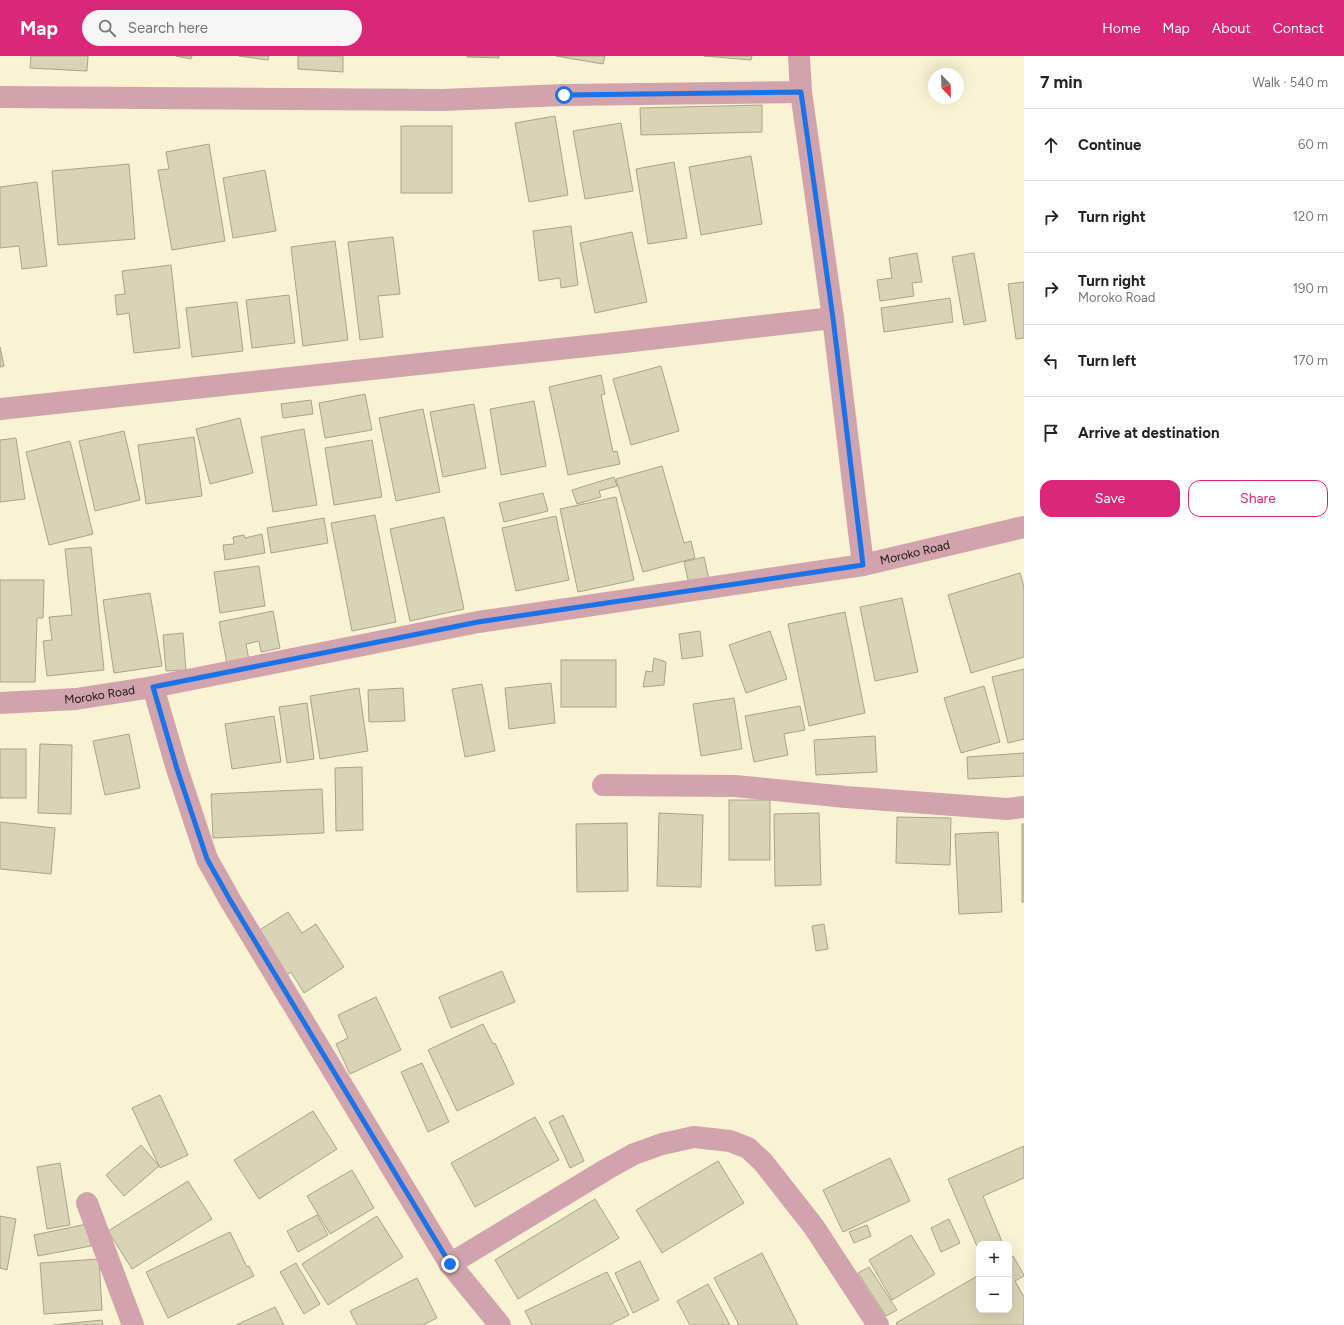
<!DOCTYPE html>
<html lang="en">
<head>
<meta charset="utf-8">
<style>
  body { margin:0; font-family:Figtree,sans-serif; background:#f6f6f6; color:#222 }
  .controls { position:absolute; right:12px; bottom:12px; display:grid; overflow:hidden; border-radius:8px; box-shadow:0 4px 16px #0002 }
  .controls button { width:36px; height:36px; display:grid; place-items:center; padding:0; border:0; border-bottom:1px solid #e0e0e0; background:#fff; color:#222; font:20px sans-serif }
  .compass { position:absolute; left:928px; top:12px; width:36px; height:36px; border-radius:50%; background:#fff; box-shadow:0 4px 16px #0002; rotate:157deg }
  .stop { position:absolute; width:12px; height:12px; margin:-9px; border:3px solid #1a73e8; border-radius:50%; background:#fff }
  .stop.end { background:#1a73e8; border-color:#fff; box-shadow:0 1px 4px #0008 }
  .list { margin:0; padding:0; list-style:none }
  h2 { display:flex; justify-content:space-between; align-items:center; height:52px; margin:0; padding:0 16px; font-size:17px }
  h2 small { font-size:13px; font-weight:400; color:#767676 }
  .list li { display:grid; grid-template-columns:26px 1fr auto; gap:12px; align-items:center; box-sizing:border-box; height:72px; padding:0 16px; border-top:1px solid #e0e0e0 }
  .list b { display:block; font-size:15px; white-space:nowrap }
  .list p { margin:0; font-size:13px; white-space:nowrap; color:#767676 }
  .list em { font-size:13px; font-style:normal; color:#767676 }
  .actions { display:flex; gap:8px; padding:12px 16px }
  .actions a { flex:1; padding:9px 0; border:1px solid #db2777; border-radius:12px; text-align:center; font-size:14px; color:#db2777 }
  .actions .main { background:#db2777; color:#fff }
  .icon { flex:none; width:22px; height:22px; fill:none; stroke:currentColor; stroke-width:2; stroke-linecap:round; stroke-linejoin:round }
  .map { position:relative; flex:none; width:1024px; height:1269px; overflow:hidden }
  header { display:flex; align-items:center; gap:24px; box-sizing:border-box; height:56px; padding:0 20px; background:#db2777; color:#fff }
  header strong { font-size:19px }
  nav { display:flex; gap:22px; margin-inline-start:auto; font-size:14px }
  .search { width:280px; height:36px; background:#f6f6f6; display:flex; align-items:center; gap:10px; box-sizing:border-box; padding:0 14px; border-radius:22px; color:#767676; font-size:15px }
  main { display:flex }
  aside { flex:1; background:#fff }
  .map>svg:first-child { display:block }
  .building { fill:#dad3b5; stroke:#aba387 }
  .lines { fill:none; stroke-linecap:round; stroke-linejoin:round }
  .minor { stroke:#d1a3ac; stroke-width:22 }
  .route { stroke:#1a73e8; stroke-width:5 }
  .labels { text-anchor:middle; stroke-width:4; stroke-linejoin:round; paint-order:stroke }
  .street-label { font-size:12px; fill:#17150a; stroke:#f9f2d3 }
</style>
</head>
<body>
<header>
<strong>Map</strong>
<div class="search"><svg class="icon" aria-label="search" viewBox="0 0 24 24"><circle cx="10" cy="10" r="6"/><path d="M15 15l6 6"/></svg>Search here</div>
<nav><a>Home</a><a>Map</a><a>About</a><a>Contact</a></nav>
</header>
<main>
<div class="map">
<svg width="1024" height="1269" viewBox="0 0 1024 1269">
  <rect width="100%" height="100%" fill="#f9f2d3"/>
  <g class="building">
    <polygon points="31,0 88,0 87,15 30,12"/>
    <polygon points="176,0 192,0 191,3"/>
    <polygon points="239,0 269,0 268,4"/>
    <polygon points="298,0 343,0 343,16 298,13"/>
    <polygon points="467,0 499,0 499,2 467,1"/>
    <polygon points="556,0 605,0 603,8"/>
    <polygon points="704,0 752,0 751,4"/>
    <polygon points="762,49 762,76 641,79 640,52"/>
    <polygon points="555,60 568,139 529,146 515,67"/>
    <polygon points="621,67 633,135 585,143 573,75"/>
    <rect x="401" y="70" width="51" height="67"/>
    <polygon points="209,88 225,185 172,194 158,114 169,113 166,96"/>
    <polygon points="751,100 762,168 701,179 689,111"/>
    <polygon points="674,106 687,182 648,188 636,113"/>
    <polygon points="129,108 135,183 58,189 52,115"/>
    <polygon points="265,114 276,175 233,182 223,122"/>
    <polygon points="37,126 47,210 22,213 19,190 0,192 0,131"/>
    <polygon points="571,170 578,229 561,232 560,222 539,225 533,175"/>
    <polygon points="632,176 647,246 595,257 580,187"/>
    <polygon points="393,181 400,238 378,240 383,281 360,284 348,186"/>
    <polygon points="335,185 348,284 303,290 291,191"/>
    <polygon points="917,197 922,226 912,227 914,240 880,245 877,224 892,222 889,202"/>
    <polygon points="974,197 986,265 964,269 952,201"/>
    <polygon points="171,209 180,292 134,297 129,257 117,259 115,239 125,238 122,215"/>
    <polygon points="1024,226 1024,282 1016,283 1008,228"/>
    <polygon points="289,239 295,287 252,292 246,244"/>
    <polygon points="950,242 953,266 884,276 881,252"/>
    <polygon points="237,246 243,295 192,301 186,252"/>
    <polygon points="0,291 4,310 0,311"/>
    <polygon points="661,310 679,375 631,389 613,323"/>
    <polygon points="601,319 605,338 601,339 613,396 617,395 620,408 568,419 549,331"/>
    <polygon points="365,338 372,374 325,382 319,347"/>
    <polygon points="311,344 313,358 283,362 281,348"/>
    <polygon points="534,345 546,410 501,419 490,353"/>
    <polygon points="474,348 486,412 443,421 430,356"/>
    <polygon points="423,353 440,436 396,445 379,362"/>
    <polygon points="240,362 253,417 210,428 196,373"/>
    <polygon points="304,373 317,449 273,456 261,381"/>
    <polygon points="124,375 140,444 95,455 79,385"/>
    <polygon points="194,381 202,440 146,448 138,389"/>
    <polygon points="16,382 25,443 0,446 0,384"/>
    <polygon points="372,384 382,441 334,449 325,392"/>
    <polygon points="70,385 93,478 49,489 26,396"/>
    <polygon points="662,410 684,487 691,485 695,502 643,516 616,423"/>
    <polygon points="614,421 617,430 599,435 601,441 577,448 572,434"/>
    <polygon points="543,437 548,455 504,466 499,447"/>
    <polygon points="616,441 634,524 578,536 560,453"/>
    <polygon points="375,459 396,566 352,575 331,467"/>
    <polygon points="556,460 569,524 516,535 502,472"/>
    <polygon points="444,461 464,553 410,565 390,473"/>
    <polygon points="324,462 328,487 271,497 267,472"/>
    <polygon points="262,478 265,497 225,504 223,489 234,488 233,481 244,479 245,482"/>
    <polygon points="91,491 104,614 47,620 43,585 52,584 49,561 72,559 65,493"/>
    <polygon points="704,501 709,523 689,528 684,506"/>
    <polygon points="259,510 265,550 220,557 214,516"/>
    <polygon points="1020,517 1024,531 1024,601 971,617 948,539"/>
    <polygon points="0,524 44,524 43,562 37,562 35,626 0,626"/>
    <polygon points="150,537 162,610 114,617 103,544"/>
    <polygon points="902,542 918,616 875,625 860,551"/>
    <polygon points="273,555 280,592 261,596 259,585 246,588 249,604 227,608 219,566"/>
    <polygon points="845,556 865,657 809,670 788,568"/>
    <polygon points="700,575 703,600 682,603 679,578"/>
    <polygon points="770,575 787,623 746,637 729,589"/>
    <polygon points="183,577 186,614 166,615 163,579"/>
    <polygon points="654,602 666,606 664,629 643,631 646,615 652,616"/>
    <rect x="561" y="604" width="55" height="47"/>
    <polygon points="1024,613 1024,683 1008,687 992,621"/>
    <polygon points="551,627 555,667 509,673 505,632"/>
    <polygon points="482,628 495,695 465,701 452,633"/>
    <polygon points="984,630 1000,686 961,697 944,642"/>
    <polygon points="359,632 368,695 320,703 310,640"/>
    <polygon points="403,632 405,665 369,666 368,634"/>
    <polygon points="734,642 742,693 701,700 693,648"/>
    <polygon points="307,647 314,703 287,707 279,651"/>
    <polygon points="800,650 805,674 784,678 788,699 754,706 745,660"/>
    <polygon points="274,660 281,706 232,713 225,668"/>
    <polygon points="129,678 140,732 105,739 93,685"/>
    <polygon points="875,680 877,716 816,719 814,684"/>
    <polygon points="40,688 72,689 71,758 38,757"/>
    <rect x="0" y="693" width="26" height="49"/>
    <polygon points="1024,697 1024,720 968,723 967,701"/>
    <polygon points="362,711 363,774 336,775 335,712"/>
    <polygon points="322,733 324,777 213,782 211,738"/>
    <rect x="729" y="744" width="41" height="60"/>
    <polygon points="659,757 703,759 701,831 657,830"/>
    <polygon points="819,757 821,829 775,830 774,758"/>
    <polygon points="897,761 951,762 950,809 896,807"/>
    <polygon points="0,766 55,772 51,818 0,813"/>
    <polygon points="627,767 628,835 577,836 576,768"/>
    <rect x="1022" y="768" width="2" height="78"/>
    <polygon points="998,776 1002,856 959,858 955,778"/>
    <polygon points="288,856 302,877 316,868 344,911 304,937 291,916 287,919 258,875"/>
    <polygon points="824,868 828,893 816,895 812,870"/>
    <polygon points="502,915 515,946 451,972 439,941"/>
    <polygon points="376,941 401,994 350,1018 336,988 348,982 338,959"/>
    <polygon points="483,968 493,988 495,987 514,1028 457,1055 428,994"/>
    <polygon points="422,1007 449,1066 428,1076 401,1016"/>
    <polygon points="160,1039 188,1099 160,1112 132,1052"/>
    <polygon points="313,1055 337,1093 259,1143 234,1104"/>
    <polygon points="563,1059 584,1105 570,1112 549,1066"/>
    <polygon points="535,1061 559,1104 475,1151 451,1107"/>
    <polygon points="141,1089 159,1110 124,1140 106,1119"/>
    <polygon points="1024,1090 1024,1122 983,1140 1003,1188 979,1188 979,1195 948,1123"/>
    <polygon points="890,1102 910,1145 843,1176 823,1134"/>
    <polygon points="718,1105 744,1147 662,1197 636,1154"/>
    <polygon points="60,1107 70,1169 47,1173 37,1111"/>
    <polygon points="352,1114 374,1152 330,1178 307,1140"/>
    <polygon points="188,1125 212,1163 132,1213 108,1175"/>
    <polygon points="595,1143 619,1182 518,1243 495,1204"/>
    <polygon points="317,1159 328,1179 298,1196 287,1175"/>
    <polygon points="0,1160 16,1163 7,1214 0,1212"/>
    <polygon points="377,1160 403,1201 328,1249 302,1208"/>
    <polygon points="949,1163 960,1187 941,1196 931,1172"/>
    <polygon points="87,1168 91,1190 38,1200 34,1179"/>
    <polygon points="867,1169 871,1180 854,1187 849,1176"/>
    <polygon points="230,1176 247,1211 249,1210 254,1220 168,1262 146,1216"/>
    <polygon points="911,1179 935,1218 892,1244 869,1204"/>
    <polygon points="762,1197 798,1269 739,1269 714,1222"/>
    <polygon points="1013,1200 1024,1219 1024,1220 1015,1225 1024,1241 1024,1269 897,1269 896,1267 979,1219 979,1254 1009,1254 1009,1202"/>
    <polygon points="99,1203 102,1254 44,1258 40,1207"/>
    <polygon points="640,1205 659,1244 633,1257 615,1217"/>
    <polygon points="296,1207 320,1248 304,1258 280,1216"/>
    <polygon points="869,1211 897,1254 886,1260 858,1217"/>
    <polygon points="607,1216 629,1259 609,1269 532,1269 525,1255"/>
    <polygon points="417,1222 437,1262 423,1269 357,1269 350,1255"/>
    <polygon points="708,1228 730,1269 690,1269 677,1245"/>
    <polygon points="275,1251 284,1269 236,1269"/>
    <polygon points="102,1264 103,1269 53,1269"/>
  </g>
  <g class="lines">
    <g class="minor">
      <polyline points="799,0 801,36 833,262 863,509"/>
      <polyline points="0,41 443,44 564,39 801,36"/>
      <polyline points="0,353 615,287 833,262"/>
      <polyline points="153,631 177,713 207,803 230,844 450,1208 500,1269"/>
      <path id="s1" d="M0 647 76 643 153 631 478 566 863 509 1024 471"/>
      <polyline points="603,729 735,730 846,741 1007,753 1024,751"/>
      <polyline points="87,1147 133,1269"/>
      <polyline points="450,1208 607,1113 634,1098 662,1088 694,1081 730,1085 748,1092 763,1106 814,1171 878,1269"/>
    </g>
  </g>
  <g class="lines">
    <polyline class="route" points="450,1208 230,844 207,803 177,713 153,631 478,566 863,509 833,262 801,36 564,39"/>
  </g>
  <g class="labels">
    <g class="street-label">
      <text dy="4" stroke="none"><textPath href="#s1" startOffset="928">Moroko Road</textPath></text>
      <text dy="4" stroke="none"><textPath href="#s1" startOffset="100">Moroko Road</textPath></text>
    </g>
  </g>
</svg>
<div class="controls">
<button>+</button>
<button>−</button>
</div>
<svg class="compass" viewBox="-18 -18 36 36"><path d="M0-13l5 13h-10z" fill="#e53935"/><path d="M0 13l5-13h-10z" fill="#767676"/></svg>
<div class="stop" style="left:564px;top:39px"></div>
<div class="stop end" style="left:450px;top:1208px"></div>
</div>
<aside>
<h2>7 min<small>Walk · 540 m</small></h2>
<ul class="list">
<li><svg class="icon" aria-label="ahead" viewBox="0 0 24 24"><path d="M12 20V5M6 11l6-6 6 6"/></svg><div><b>Continue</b></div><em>60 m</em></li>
<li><svg class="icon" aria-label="right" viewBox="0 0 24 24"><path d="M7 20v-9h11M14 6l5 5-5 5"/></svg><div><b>Turn right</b></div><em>120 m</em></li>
<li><svg class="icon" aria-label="right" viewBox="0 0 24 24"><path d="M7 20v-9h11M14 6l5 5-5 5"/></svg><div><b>Turn right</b><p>Moroko Road</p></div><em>190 m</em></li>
<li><svg class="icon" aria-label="left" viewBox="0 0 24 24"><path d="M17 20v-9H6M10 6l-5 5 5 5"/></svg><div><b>Turn left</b></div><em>170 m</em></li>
<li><svg class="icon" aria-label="arrive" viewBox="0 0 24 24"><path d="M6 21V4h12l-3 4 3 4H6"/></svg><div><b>Arrive at destination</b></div></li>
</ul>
<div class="actions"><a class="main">Save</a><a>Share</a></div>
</aside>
</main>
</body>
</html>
